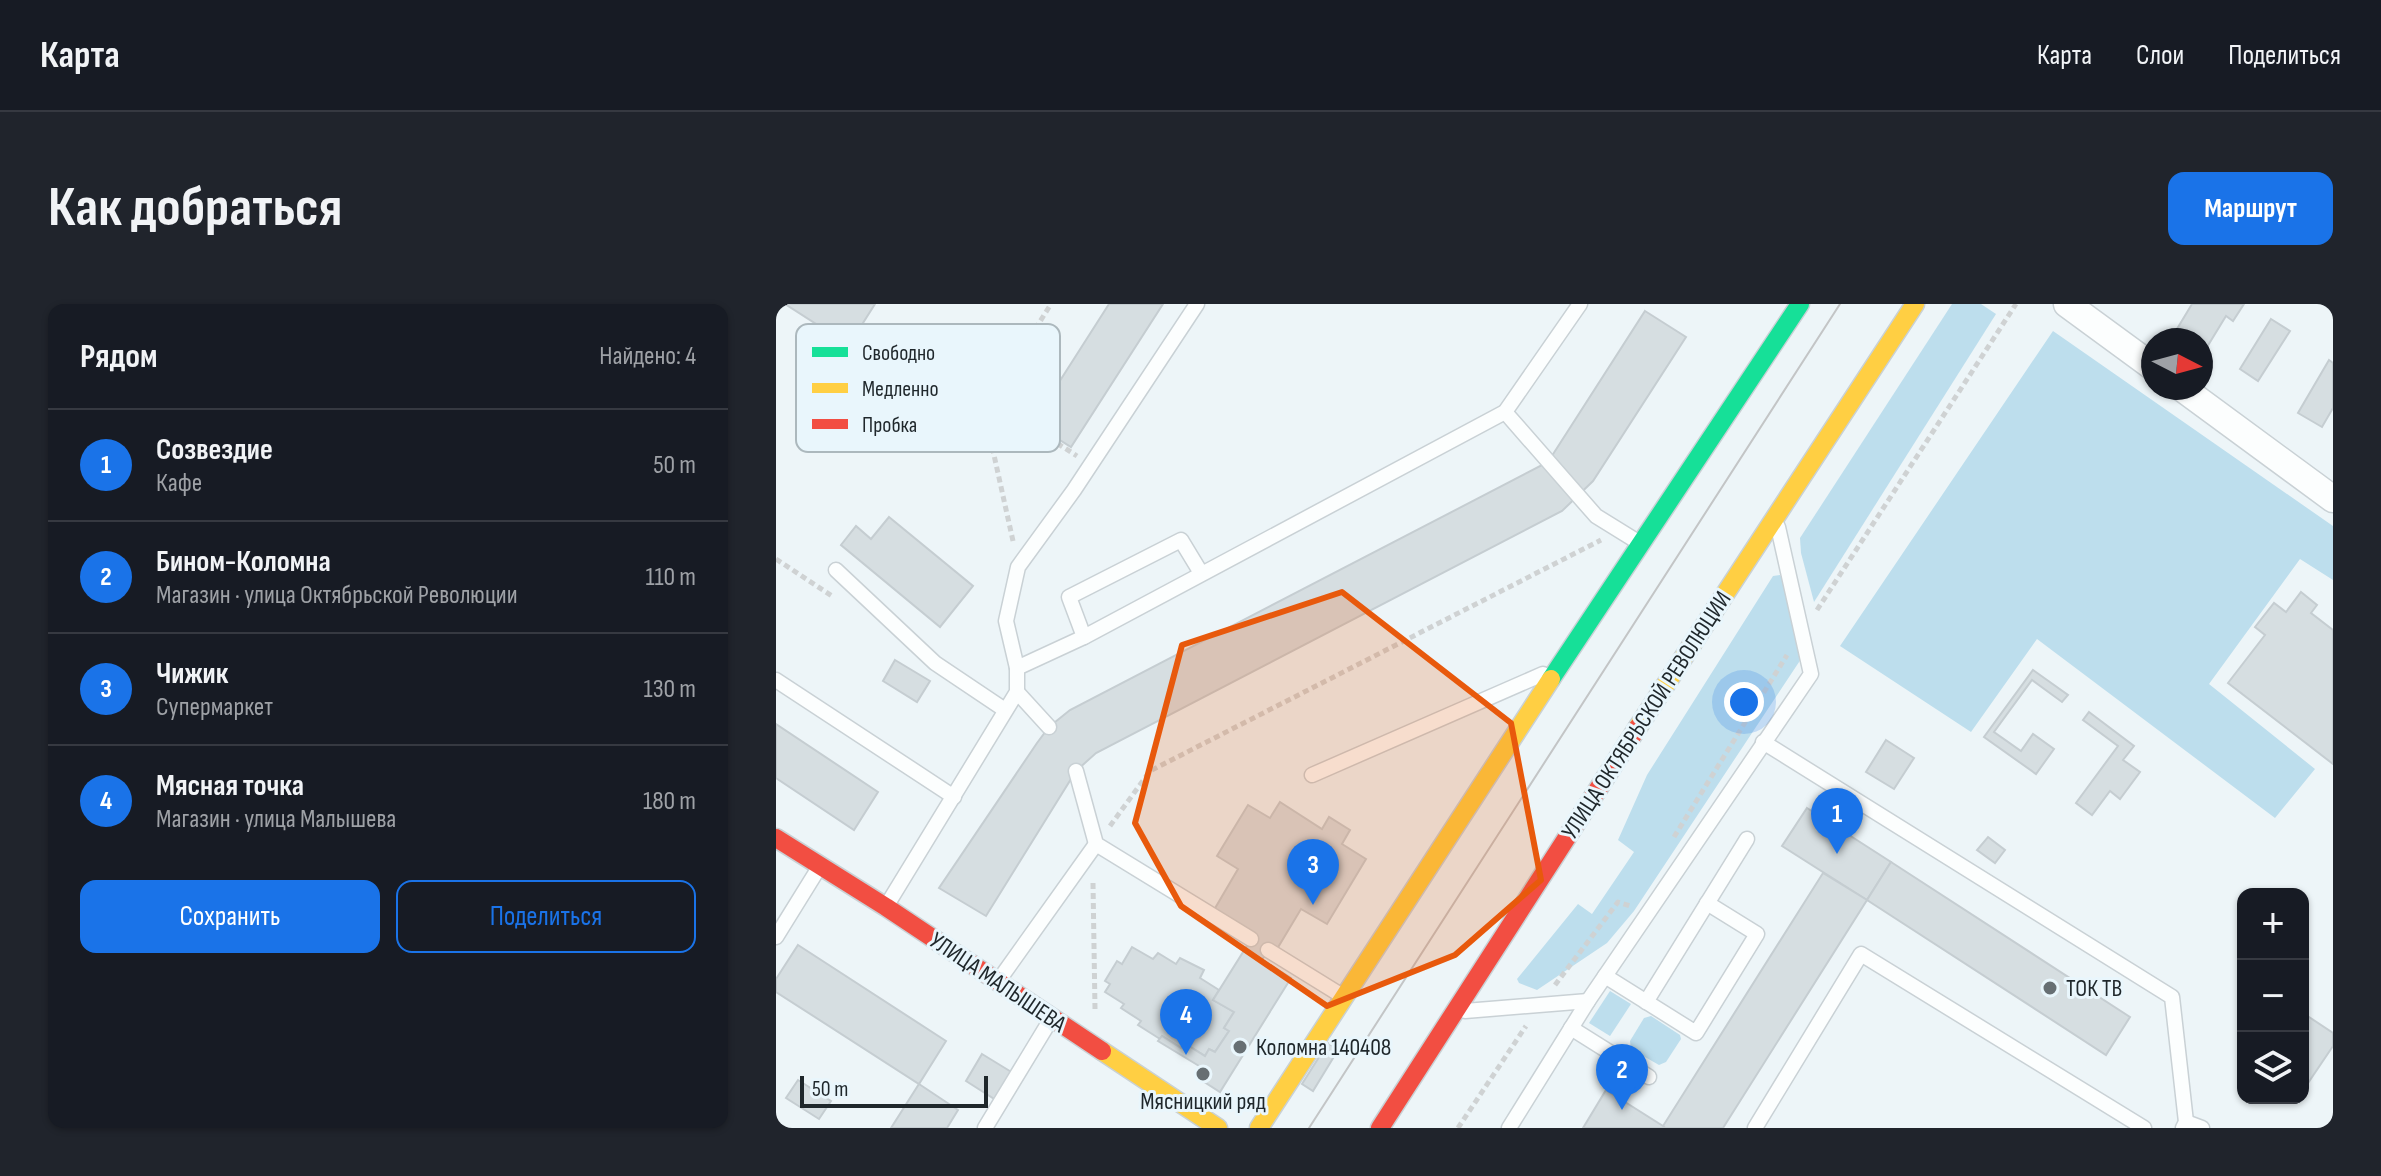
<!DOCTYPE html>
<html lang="ru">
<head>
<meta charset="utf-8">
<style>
  body { margin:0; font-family:"Sofia Sans Condensed",sans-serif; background:#20242c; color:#f1f3f6 }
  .controls { position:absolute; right:24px; bottom:24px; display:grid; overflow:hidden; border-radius:16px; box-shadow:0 2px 6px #0004 }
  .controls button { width:72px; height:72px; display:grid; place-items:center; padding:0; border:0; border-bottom:2px solid #363941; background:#171b24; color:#f1f3f6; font:40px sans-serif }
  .compass { position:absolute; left:1365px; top:24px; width:72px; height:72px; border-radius:50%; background:#171b24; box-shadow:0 2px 6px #0004; rotate:96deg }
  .scale { position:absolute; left:24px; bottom:20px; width:188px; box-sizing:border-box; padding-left:8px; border:4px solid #1f272b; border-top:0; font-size:22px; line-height:28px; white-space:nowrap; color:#1f272b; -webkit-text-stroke:6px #e9f6fc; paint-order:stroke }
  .you { position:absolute; left:968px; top:398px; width:28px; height:28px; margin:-20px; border:6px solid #fff; border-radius:50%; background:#1a73e8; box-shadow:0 0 0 12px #1a73e833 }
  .badge { display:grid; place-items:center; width:52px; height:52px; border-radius:50%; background:#1a73e8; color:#fff; font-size:26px; font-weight:700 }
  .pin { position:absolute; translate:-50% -66px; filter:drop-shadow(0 2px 4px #0008) }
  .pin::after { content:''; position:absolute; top:42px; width:28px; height:24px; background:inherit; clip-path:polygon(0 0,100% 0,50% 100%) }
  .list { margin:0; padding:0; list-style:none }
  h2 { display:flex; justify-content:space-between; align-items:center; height:104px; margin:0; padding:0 32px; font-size:34px }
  h2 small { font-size:26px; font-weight:400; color:#9ea1a6 }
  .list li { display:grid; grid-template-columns:52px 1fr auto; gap:24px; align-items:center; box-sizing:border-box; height:112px; padding:0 32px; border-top:2px solid #363941 }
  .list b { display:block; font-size:30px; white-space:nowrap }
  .list p { margin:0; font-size:26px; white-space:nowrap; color:#9ea1a6 }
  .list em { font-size:26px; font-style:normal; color:#9ea1a6 }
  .actions { display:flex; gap:16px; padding:24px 32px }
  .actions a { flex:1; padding:18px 0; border:2px solid #1a73e8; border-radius:16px; text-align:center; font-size:28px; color:#1a73e8 }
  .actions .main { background:#1a73e8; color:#fff }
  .icon { flex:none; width:44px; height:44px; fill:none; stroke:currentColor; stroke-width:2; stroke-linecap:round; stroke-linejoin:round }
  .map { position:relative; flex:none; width:1557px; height:824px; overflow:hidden; border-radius:16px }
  header { display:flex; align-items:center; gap:48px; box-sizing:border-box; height:112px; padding:0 40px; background:#171b24; border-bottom:2px solid #363941 }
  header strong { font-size:38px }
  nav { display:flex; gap:44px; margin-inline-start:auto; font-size:28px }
  .intro { display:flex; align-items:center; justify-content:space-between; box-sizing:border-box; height:192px; padding:0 48px }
  h1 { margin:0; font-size:56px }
  .button { padding:20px 36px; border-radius:16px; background:#1a73e8; color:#fff; font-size:28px; font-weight:700 }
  main { display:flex; gap:48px; padding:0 48px }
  aside { flex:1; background:#171b24; border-radius:16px; box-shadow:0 2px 6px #0004 }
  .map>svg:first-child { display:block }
  .green { fill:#bddeed }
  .building { fill:#d6dee1; stroke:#c5cdd1; stroke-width:2 }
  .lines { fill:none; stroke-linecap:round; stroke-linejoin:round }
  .lane-casing { stroke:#c9d1d5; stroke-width:17 }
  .street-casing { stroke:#c9d1d5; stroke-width:29 }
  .fast-casing { stroke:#c9d1d5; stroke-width:21 }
  .slow-casing { stroke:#c9d1d5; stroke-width:21 }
  .jam-casing { stroke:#c9d1d5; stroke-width:21 }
  .path { stroke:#cfd2d3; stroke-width:5; stroke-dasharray:6 4; stroke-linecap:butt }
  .lane { stroke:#fcfefe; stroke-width:14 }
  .street { stroke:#fcfefe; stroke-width:26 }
  .fast { stroke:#16e098; stroke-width:18 }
  .slow { stroke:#ffcf43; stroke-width:18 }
  .jam { stroke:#f24e42; stroke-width:18 }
  .tram { stroke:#c3c5c6; stroke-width:2 }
  .marked { fill:#e8590c; fill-opacity:0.2; stroke:#e8590c; stroke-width:6; stroke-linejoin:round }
  .poi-dot { fill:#676f73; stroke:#e9f6fc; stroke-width:3 }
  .labels { text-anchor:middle; stroke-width:6; stroke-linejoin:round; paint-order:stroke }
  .street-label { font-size:24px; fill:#1f272b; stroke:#e9f6fc }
  .poi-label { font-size:24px; fill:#1f272b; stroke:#e9f6fc; text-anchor:start }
  .key { fill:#e9f6fc; stroke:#acb8bd; stroke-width:2 }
  .key-label { font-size:22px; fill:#1f272b }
</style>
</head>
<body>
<header>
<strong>Карта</strong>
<nav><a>Карта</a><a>Слои</a><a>Поделиться</a></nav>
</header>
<div class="intro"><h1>Как добраться</h1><a class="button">Маршрут</a></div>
<main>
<aside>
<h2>Рядом<small>Найдено: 4</small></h2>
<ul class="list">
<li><span class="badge">1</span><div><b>Созвездие</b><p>Кафе</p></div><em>50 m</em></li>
<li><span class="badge">2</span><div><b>Бином-Коломна</b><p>Магазин · улица Октябрьской Революции</p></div><em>110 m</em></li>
<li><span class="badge">3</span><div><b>Чижик</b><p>Супермаркет</p></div><em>130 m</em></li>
<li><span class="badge">4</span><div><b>Мясная точка</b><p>Магазин · улица Малышева</p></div><em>180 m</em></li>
</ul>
<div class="actions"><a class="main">Сохранить</a><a>Поделиться</a></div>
</aside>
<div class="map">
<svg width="1557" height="824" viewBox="0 0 1557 824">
  <rect width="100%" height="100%" fill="#edf5f8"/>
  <g class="green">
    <polygon points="1176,0 1205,0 1220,10 1038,298 1025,249 1024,234"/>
    <polygon points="1277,27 1557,222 1557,276 1524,255 1433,380 1539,465 1499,514 1261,335 1195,428 1064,342"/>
    <polygon points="1004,271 1018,296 1025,355 858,607 831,639 761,686 743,679 741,675 802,600 816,610 858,548 842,536 871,471 997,272"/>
    <polygon points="834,687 855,700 834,732 813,719"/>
    <polygon points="875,712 904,731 905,735 890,758 883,761 855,745 854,737 868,714"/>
  </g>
  <g class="building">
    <polygon points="9,0 99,0 73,41"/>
    <polygon points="333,0 387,0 295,143 257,119"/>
    <polygon points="1416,0 1468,0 1457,17 1450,12 1431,43 1425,39 1425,36 1420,36 1401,25"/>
    <polygon points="869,7 910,33 817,177 786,207 320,449 300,467 210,612 163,584 261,439 273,423 294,406 772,158"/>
    <polygon points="1495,15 1514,27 1482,77 1464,65"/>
    <polygon points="1553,56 1557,59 1557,104 1546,123 1522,109"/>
    <polygon points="113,213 197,282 164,323 65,241 80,222 95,235"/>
    <polygon points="1525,288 1541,301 1535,309 1557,326 1557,460 1452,379 1489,331 1479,323 1498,299 1510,308"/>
    <polygon points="119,356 154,377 141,398 107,377"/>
    <polygon points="1257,366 1292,391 1286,398 1256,376 1218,428 1245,447 1257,430 1278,445 1260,470 1208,433"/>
    <polygon points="1313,408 1358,442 1347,456 1364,468 1344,495 1334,487 1316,511 1300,499 1342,442 1307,416"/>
    <polygon points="0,420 102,488 78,526 0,474"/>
    <polygon points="1110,436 1138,454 1118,485 1090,468"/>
    <polygon points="504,498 546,525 553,513 574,526 566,540 590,555 551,620 525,605 501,645 495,641 486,656 469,645 478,631 438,606 462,565 441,552 472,501 494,514"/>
    <polygon points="1031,504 1115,558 1091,596 1006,542"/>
    <polygon points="1212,533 1229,546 1219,559 1201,546"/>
    <polygon points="1115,558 1354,713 1330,751 1091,596"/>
    <polygon points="1047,569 1091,596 947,824 889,824 887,822"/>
    <polygon points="22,641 170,737 143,780 0,688 0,675"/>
    <polygon points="356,643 377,655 382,649 400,660 404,654 428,666 424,674 443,686 437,696 458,708 448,724 453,727 439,748 433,745 429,752 408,739 405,744 386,732 384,735 362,721 365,717 345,704 348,700 329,688 334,680 329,677 341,657 346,660"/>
    <polygon points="469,645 515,674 444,788 422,774 428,765 382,737 386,732 405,744 408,739 429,752 433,745 439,748 453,727 448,724 458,708 437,696"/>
    <polygon points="1527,709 1557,729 1557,742 1528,785"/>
    <polygon points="552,739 562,746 537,787 526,780"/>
    <polygon points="206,750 237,769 220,796 190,777"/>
    <polygon points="22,776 55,797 43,815 10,794"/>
    <polygon points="143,780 182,806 171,824 115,824"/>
    <polygon points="830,786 887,822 889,824 807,824"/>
  </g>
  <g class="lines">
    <g class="lane-casing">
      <g id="lane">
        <polyline points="729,108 820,212 862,238"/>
        <polyline points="60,266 159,359 229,406"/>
        <polyline points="308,333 293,293 405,236 425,269"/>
        <polyline points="241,364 230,317 242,263 298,186 421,0"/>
        <polyline points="0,376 178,493"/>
        <polyline points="241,388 273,423"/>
        <polyline points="987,438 1396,693 1410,818 1407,824"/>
        <polyline points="300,467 320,540 475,635"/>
        <polyline points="536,471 767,370"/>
        <polyline points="111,601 241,388 241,364 308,333 729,108 804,0"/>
        <polyline points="0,633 44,562"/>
        <polyline points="492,646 568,693"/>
        <polyline points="829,672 920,729 981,630 931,599"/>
        <polyline points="223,676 320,540"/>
        <polyline points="870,698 971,535"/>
        <polyline points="689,707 812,697"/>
        <polyline points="795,724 873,773"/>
        <polyline points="1410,818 1426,824"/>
        <polyline points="209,824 275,715"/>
        <polyline points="733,824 812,697 1035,370 1002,223"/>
        <polyline points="979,824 1085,650 1368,824"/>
      </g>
    </g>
    <g class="street-casing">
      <g id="street">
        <polyline points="1291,0 1377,63"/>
        <polyline points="1406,84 1557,195"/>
      </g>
    </g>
    <g class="fast-casing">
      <polyline id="fast" points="775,375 1024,0"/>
    </g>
    <g class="slow-casing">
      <g id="slow">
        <polyline points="862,423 1139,0"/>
        <polyline points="326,747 442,824"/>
        <polyline points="483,824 775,375"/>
      </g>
    </g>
    <g class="jam-casing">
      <g id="jam">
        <polyline points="0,534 110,603 326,747"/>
        <polyline points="604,824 862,423"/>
      </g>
    </g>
    <g class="path">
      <polyline points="214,96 301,152"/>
      <polyline points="237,237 208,106 275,0"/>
      <polyline points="0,255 56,292"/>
      <polyline points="1041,306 1240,0"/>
      <polyline points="334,522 374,467 825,236"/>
      <polyline points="898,533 1011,351"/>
      <polyline points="317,579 319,705"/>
      <polyline points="779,681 842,598 854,602"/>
      <polyline points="682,824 750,722"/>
    </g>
    <use href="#lane" class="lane"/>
    <use href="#street" class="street"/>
    <use href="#fast" class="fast"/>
    <use href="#slow" class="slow"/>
    <use href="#jam" class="jam"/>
    <polyline class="tram" points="533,824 1064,0"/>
  </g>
  <path class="marked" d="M566 288 735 419 765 576 679 651 551 702 405 602 359 519 406 341Z"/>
  <g class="poi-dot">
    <circle cx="1274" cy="684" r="8"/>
    <circle cx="464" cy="743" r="8"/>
    <circle cx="427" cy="770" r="8"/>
  </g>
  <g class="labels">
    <g class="street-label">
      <text transform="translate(870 411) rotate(-57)" y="8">УЛИЦА ОКТЯБРЬСКОЙ РЕВОЛЮЦИИ</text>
      <text transform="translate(222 678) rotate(34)" y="8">УЛИЦА МАЛЫШЕВА</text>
    </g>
    <g class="poi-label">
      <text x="1290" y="692">ТОК ТВ</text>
      <text x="480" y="751">Коломна 140408</text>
      <text x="427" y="805" text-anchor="middle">Мясницкий ряд</text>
    </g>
  </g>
  <rect x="20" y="20" width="264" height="128" rx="12" class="key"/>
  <rect x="36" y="43" width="36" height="10" fill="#16e098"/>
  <rect x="36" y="79" width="36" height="10" fill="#ffcf43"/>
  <rect x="36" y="115" width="36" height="10" fill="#f24e42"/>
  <g class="key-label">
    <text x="86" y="56">Свободно</text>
    <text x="86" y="92">Медленно</text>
    <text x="86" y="128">Пробка</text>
  </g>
</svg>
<div class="controls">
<button>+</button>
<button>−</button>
<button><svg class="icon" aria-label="layers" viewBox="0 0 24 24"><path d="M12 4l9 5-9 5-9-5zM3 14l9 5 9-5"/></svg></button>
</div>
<svg class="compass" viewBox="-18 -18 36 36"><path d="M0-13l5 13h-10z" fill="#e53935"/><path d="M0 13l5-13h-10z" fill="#9ea1a6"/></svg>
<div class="scale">50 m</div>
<div class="you"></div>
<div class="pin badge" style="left:1061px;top:550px">1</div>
<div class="pin badge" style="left:846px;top:806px">2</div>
<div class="pin badge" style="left:537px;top:601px">3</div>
<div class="pin badge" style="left:410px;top:751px">4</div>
</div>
</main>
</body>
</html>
